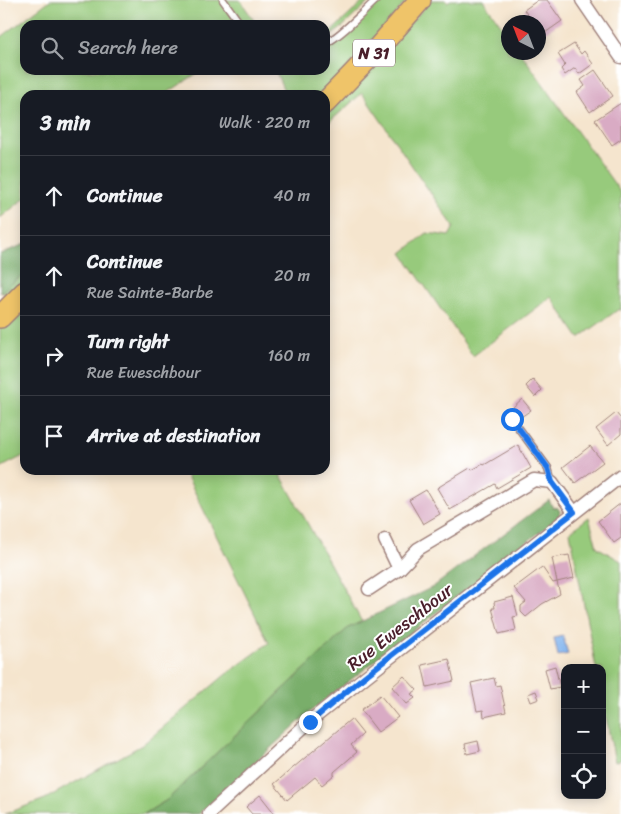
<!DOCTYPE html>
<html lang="en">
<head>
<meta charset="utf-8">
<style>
  body { margin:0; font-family:Sriracha,sans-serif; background:#242831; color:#f1f3f6 }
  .controls { position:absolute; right:15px; bottom:15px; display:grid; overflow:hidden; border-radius:10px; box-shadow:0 2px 12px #0003 }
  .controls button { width:45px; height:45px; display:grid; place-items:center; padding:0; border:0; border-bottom:1px solid #363941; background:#171b24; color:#f1f3f6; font:25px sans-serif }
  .compass { position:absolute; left:501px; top:15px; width:45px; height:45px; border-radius:50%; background:#171b24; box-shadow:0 2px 12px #0003; rotate:318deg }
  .stop { position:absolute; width:15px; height:15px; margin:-11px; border:4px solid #1a73e8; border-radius:50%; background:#fff }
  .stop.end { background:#1a73e8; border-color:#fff; box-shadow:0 1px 5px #0008 }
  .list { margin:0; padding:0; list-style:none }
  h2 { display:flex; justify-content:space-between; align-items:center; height:65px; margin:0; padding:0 20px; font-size:21px }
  h2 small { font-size:16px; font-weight:400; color:#9ea1a6 }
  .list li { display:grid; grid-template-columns:32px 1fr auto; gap:15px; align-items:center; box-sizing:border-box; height:80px; padding:0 20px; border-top:1px solid #363941 }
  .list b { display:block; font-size:19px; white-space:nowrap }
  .list p { margin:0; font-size:16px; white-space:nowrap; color:#9ea1a6 }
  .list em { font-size:16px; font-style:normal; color:#9ea1a6 }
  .icon { flex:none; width:28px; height:28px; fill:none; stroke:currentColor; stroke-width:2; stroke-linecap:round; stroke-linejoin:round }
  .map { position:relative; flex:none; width:621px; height:814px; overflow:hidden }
  .search { position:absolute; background:#171b24; box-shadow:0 2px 12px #0003; left:20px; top:20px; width:310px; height:55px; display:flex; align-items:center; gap:12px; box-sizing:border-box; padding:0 18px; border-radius:15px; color:#9ea1a6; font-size:19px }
  .panel { position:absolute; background:#171b24; box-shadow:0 2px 12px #0003; left:20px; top:90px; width:310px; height:385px; border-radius:15px }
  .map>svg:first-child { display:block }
  .green { fill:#97ca7b; stroke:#707453 }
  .forest { fill:#79ae6b; stroke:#62664b }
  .water { fill:#81b4ee; stroke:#666a8c }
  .building { fill:#d9abc4 }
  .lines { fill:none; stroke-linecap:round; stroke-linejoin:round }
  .service-casing { stroke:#a0827c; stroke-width:9 }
  .minor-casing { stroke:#a0827c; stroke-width:15 }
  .primary-casing { stroke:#a0827c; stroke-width:24 }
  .service { stroke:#fff; stroke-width:6 }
  .minor { stroke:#fff; stroke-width:12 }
  .primary { stroke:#efc469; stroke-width:21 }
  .route { stroke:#1a73e8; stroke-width:6 }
  .labels { text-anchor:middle; stroke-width:4; stroke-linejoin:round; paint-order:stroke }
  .shield { fill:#fff; stroke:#80626b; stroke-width:1 }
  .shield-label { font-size:16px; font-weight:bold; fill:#4a1f2b }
  .street-label { font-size:18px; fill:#4a1f2b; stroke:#fff }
</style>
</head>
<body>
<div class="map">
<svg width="621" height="814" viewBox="0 0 621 814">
  <rect width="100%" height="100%" fill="#fff"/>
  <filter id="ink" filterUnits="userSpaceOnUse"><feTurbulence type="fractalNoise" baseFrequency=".02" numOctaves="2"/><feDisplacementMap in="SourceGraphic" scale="10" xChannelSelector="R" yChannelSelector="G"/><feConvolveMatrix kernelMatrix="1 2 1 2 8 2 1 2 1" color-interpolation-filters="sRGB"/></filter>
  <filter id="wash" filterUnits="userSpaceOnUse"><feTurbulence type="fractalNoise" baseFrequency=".0096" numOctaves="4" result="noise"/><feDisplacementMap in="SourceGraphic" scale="20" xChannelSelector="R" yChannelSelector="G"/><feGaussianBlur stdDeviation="1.12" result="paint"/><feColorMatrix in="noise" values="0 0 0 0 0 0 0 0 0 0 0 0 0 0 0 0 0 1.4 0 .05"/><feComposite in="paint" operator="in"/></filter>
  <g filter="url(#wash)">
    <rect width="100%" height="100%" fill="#f5e5ce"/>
    <g class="green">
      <polygon points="50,0 240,0 257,25 25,25 25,70 202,70 164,95 25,95 25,198 0,218 0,38"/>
      <polygon points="365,0 371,0 339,30 325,39 325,35 333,30"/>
      <polygon points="381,0 408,0 323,95 286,95 275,70 325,70 325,48 340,38"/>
      <polygon points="431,0 445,0 447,2 451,0 483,0 508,35 508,52 521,53 621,193 621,311 619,309 579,338 551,297 473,356 402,253 427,233 449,236 454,227 362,93 325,126 325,115 339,102"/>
      <polygon points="25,273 25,281 7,296 1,292"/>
      <polygon points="25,302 25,455 0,468 0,328"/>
      <polygon points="184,470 278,470 362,622 348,628 167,800 144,814 5,814 45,799 142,745 225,675 269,643"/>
      <polygon points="589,517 597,547 621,561 621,760 615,762 602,698 602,668 596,668 570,532"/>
    </g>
    <g class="forest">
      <polygon points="25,244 25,273 0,293 0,254"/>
      <polygon points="549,500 553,508 557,507 560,511 559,517 311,711 199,814 144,814 167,800 348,628 433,587"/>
    </g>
    <polygon class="water" points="563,636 568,654 558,656 554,638"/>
    <g id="blocks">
      <g class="building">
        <polygon points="538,0 547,0 562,21 542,35 538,30 538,22 533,22 524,10"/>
        <polygon points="574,44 581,54 584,51 593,64 579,74 575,68 565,75 561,69 565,65 558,54"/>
        <polygon points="595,70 613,96 590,112 577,92 585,86 581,80"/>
        <polygon points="621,103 621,139 612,145 595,120"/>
        <polygon points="533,379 542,390 535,397 526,386"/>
        <polygon points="522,399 531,410 521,417 513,407"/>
        <polygon points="616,413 621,419 621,434 608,445 596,429"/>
        <polygon points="518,445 531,468 497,488 495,484 450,510 437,488 470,468 472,470 483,464 484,465"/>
        <polygon points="590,446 603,462 575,483 563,467"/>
        <polygon points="426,490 440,514 423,524 409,500"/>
        <polygon points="621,503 621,538 614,543 598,521"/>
        <polygon points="569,555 574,578 557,582 552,558"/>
        <polygon points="542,567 553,583 557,582 560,594 542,604 526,617 521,612 521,606 526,602 514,588"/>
        <polygon points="513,597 518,616 513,617 516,630 499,634 492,608 495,608 494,602"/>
        <polygon points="449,659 454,681 427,687 422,665"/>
        <polygon points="555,666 560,687 550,689 545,669"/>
        <polygon points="404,676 417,690 411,694 415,698 407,704 392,687"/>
        <polygon points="494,678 496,686 500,685 506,712 484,717 483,710 477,711 471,683"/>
        <polygon points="536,691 539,699 531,702 528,694"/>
        <polygon points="380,695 398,717 378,732 361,710"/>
        <polygon points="351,719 363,734 351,745 357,752 334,772 334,775 322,785 315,777 287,800 274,784"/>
        <polygon points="478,741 480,751 467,754 465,744"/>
        <polygon points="260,795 275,814 252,814 246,807"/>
      </g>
    </g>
  </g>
  <g filter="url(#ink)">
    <use href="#blocks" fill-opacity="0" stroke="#a0827c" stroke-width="1"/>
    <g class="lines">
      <g class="service-casing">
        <g id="service">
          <polyline points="223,0 241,25"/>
          <path d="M325 44C344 33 360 15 376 0"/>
          <polyline points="512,419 548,468 552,482"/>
        </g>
      </g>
      <g class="minor-casing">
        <g id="minor">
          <polyline points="582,0 621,57"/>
          <polyline points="385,540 399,569"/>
          <polyline points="369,589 399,569 418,549 534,480 552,482 574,512"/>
          <polyline points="209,814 310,721 365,677 621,476"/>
        </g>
      </g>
      <g class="primary-casing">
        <g id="primary">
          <polyline points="325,103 379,47 420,0"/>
          <polyline points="0,317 25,292"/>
        </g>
      </g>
      <use href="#service" class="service"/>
      <use href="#minor" class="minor"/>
      <use href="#primary" class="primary"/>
    </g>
  </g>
  <g class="lines" filter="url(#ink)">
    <polyline class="route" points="310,722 365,676 574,512 552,482 548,468 512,419"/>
  </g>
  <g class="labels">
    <rect class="shield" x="353" y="39.5" width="42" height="27" rx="4"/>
    <g class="shield-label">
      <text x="374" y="59">N 31</text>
    </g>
    <g class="street-label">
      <text transform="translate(400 627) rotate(-38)" y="6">Rue Eweschbour</text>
    </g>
  </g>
</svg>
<div class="controls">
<button>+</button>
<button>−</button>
<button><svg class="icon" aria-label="locate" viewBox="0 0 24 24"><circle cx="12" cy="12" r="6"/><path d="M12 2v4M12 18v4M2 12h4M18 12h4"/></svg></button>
</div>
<svg class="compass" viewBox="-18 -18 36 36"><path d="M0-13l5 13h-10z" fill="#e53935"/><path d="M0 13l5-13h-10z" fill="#9ea1a6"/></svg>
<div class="stop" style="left:512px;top:419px"></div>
<div class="stop end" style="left:310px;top:722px"></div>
<div class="search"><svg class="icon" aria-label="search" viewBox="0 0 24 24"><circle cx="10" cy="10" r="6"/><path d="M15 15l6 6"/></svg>Search here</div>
<section class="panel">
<h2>3 min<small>Walk · 220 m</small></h2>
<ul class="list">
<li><svg class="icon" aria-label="ahead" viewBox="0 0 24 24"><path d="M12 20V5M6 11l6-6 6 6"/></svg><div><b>Continue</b></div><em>40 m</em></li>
<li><svg class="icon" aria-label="ahead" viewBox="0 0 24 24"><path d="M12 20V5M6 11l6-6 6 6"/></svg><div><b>Continue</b><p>Rue Sainte-Barbe</p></div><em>20 m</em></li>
<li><svg class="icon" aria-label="right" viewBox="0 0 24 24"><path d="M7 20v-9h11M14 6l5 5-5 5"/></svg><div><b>Turn right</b><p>Rue Eweschbour</p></div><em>160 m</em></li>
<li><svg class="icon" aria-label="arrive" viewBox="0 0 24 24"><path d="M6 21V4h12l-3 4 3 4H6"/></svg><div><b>Arrive at destination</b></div></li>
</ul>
</section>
</div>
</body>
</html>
